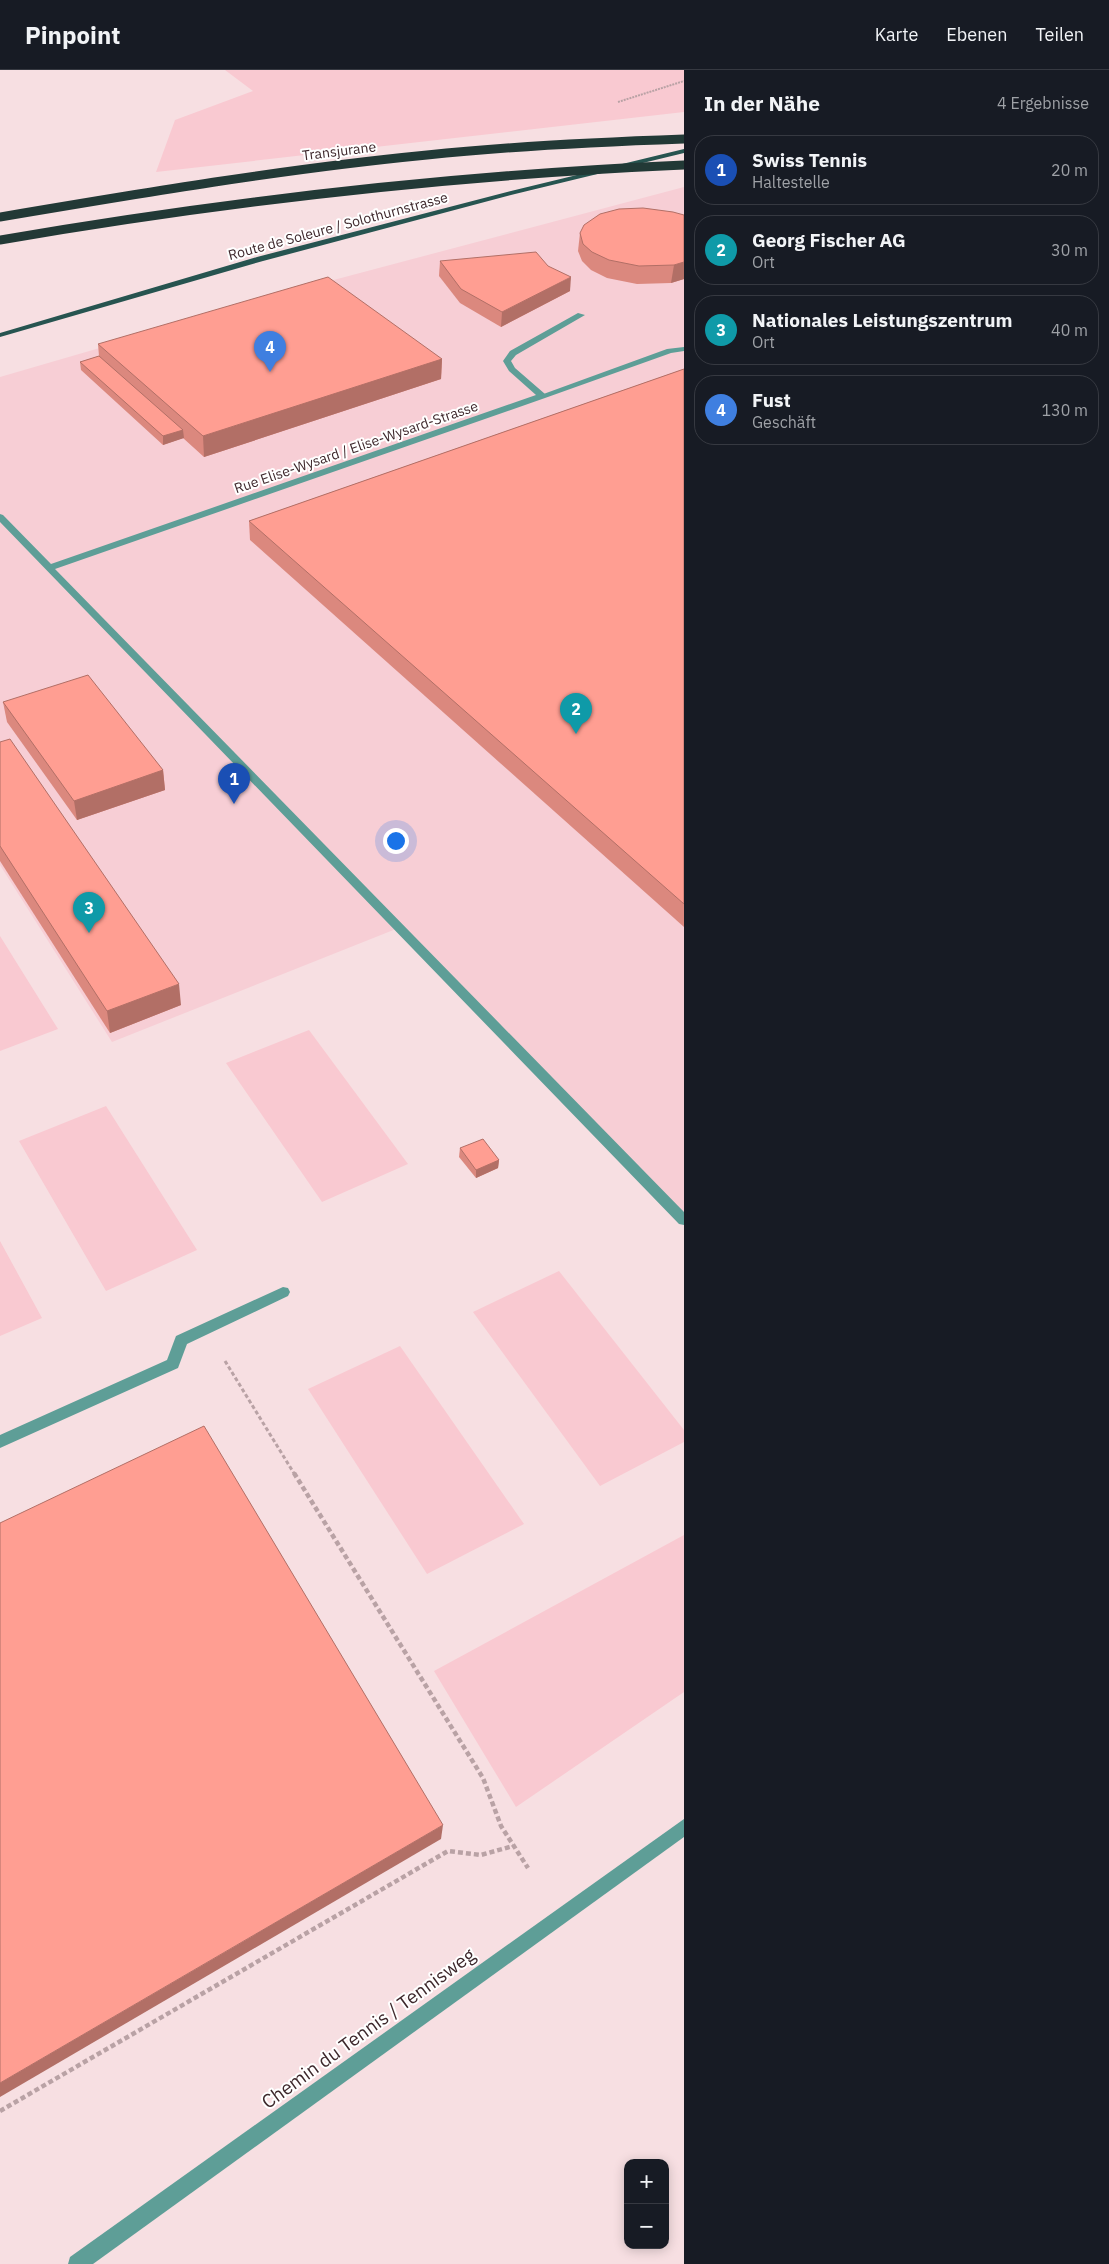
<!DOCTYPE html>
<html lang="de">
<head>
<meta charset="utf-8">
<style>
  body { margin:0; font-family:"IBM Plex Sans",sans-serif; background:#242831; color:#f1f3f6 }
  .controls { position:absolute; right:15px; bottom:15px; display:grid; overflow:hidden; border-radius:10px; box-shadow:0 2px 12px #0003 }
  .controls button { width:45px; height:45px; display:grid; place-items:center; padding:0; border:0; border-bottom:1px solid #363941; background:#171b24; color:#f1f3f6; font:25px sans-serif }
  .you { position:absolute; left:395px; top:770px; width:18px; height:18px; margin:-12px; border:4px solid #fff; border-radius:50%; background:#1a73e8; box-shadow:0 0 0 8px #1a73e833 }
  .badge { display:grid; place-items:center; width:32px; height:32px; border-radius:50%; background:#0f766e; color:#fff; font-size:16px; font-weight:700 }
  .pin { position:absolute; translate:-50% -41px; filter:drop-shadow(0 1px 2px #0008) }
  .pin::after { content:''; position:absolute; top:26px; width:18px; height:15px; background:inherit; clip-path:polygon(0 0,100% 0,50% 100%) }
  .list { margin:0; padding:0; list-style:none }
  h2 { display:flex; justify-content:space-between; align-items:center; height:65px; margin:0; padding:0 20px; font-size:21px }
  h2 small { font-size:16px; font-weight:400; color:#9ea1a6 }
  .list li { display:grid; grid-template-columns:32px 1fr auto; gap:15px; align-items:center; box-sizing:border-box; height:70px; margin:0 10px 10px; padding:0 10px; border:1px solid #363941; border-radius:20px }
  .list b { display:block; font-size:19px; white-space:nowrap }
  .list p { margin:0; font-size:16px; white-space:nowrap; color:#9ea1a6 }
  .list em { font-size:16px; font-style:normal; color:#9ea1a6 }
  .map { position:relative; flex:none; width:684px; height:2194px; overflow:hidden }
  header { display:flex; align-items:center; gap:30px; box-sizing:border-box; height:70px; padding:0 25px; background:#171b24; border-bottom:1px solid #363941 }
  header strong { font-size:24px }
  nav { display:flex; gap:28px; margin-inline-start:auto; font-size:18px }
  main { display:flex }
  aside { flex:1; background:#171b24 }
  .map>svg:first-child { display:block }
  .built { fill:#f7ced5 }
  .green { fill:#f9c9d1 }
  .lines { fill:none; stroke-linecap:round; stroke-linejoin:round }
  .path-far2 { stroke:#b9a2a5; stroke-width:2; stroke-dasharray:2 1; stroke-linecap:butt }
  .path-far1 { stroke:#b9a2a5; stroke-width:3; stroke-dasharray:4 2.5; stroke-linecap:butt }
  .path { stroke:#b9a2a5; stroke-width:4.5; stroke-dasharray:5 3; stroke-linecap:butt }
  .service { fill:#5e9e97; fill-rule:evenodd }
  .minor { fill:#5e9e97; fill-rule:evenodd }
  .primary { fill:#275450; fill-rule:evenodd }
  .motorway-bridge { stroke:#223936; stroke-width:9 }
  .wall { fill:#db887e }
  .shaded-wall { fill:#b26f66 }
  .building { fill:#ff9e92; stroke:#b26f66 }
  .labels { text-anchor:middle; stroke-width:4; stroke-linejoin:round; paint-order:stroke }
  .far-street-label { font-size:14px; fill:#3e282c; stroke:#fff }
  .near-street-label { font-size:19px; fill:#3e282c; stroke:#fff }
</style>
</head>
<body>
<header>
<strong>Pinpoint</strong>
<nav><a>Karte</a><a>Ebenen</a><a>Teilen</a></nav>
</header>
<main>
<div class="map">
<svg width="684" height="2194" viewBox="0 0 684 2194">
  <rect width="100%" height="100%" fill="#f7dfe2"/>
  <polygon class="built" points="684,117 684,1148 401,857 112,972 0,795 0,307 326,212"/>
  <g class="green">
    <polygon points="225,0 684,0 684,42 156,102 175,50 253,21"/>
    <polygon points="0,866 58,959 0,981"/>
    <polygon points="309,960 408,1094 322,1132 226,993"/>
    <polygon points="106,1036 197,1180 106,1221 19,1071"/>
    <polygon points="0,1171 42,1248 0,1266"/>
    <polygon points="559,1201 684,1360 684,1372 600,1416 473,1242"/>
    <polygon points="400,1276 524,1454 427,1504 308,1319"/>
    <polygon points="684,1465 684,1622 516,1737 434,1601"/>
  </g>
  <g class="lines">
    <polyline class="path-far2" points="618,32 684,11"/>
    <polyline class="path-far1" points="225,1291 295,1405"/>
    <g class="path">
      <polyline points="294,1403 483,1708 501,1756 528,1798"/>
      <polyline points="0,2041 448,1781 481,1785 513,1776"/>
    </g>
    <g class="service">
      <polygon points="684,277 684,281 671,283 545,328 538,326 667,279"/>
      <polygon points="283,1217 288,1218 290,1222 288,1226 187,1274 178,1298 0,1378 0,1365 167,1290 176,1266"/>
    </g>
    <g class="minor">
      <polygon points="578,243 585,245 516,285 511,291 515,298 545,324 545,328 55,499 684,1142 684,1155 679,1154 0,452 0,444 3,445 51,494 536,325 509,301 503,291 510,281"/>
      <polygon points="684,1749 684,1767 93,2194 68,2194 70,2187"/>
    </g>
    <polygon class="primary" points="684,79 684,83 515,124 263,191 0,267 0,263 257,187 511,121"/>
    <g class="motorway-bridge">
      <path d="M0 147C142 123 284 99 427 85 513 76 598 72 684 69"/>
      <path d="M0 170C227 131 454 105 684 95"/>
    </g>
  </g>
  <g class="wall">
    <polygon points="684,145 684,209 671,213 637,214 607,208 591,200 582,191 578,181 580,163"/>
    <polygon points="440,191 548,196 570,221 501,257 460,233 439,206"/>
    <polygon points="98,274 442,289 441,309 204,387 183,368 163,375 81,300 80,292 99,286"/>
    <polygon points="684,299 684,857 250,470 249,451"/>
    <polygon points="3,632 163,700 165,720 77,750 7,652"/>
    <polygon points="0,672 181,935 110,963 0,791"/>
    <polygon points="460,1078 499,1090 498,1098 476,1108 459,1087"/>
  </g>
  <g class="shaded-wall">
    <polygon points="684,192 684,209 671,213 674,195"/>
    <polygon points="571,207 570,221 501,257 502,242"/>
    <polygon points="442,289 441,309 204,387 203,366"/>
    <polygon points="183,360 184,368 163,375 163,366"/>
    <polygon points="163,700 165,720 77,750 74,731"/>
    <polygon points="179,914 181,935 110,963 107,941"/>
    <polygon points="499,1090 498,1098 476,1108 476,1100"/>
    <polygon points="443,1755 441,1769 0,2027 0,2013"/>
  </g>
  <g class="building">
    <polygon points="643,138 673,142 684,145 684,192 674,195 639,196 609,190 592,182 583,174 580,163 584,155 600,144 619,139"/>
    <polygon points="536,182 548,196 571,207 502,242 461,219 440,191"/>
    <polygon points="328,207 442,289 203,366 98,274"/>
    <polygon points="99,286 183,360 163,366 80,292"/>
    <polygon points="684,299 684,834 249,451"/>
    <polygon points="88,605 163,700 74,731 3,632"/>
    <polygon points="10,669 179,914 107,941 0,776 0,672"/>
    <polygon points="483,1069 499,1090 476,1100 460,1078"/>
    <polygon points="204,1356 443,1755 0,2013 0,1453"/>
  </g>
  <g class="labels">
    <g class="far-street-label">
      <text transform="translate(339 81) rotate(-7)" y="5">Transjurane</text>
      <text transform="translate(338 156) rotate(-15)" y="5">Route de Soleure / Solothurnstrasse</text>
      <text transform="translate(356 377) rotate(-19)" y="5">Rue Elise-Wysard / Elise-Wysard-Strasse</text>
    </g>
    <g class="near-street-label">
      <text transform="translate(368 1958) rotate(-36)" y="7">Chemin du Tennis / Tennisweg</text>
    </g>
  </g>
</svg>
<div class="controls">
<button>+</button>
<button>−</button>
</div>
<div class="you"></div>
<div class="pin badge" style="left:234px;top:734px;background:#1a4fb4">1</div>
<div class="pin badge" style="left:576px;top:664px;background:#0f9aa8">2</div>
<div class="pin badge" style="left:89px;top:863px;background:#0f9aa8">3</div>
<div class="pin badge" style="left:270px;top:302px;background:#3f7fe0">4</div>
</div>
<aside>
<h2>In der Nähe<small>4 Ergebnisse</small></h2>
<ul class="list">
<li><span class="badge" style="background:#1a4fb4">1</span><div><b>Swiss Tennis</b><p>Haltestelle</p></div><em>20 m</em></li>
<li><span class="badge" style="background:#0f9aa8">2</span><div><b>Georg Fischer AG</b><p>Ort</p></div><em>30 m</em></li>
<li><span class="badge" style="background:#0f9aa8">3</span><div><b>Nationales Leistungszentrum</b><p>Ort</p></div><em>40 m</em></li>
<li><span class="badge" style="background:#3f7fe0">4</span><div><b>Fust</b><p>Geschäft</p></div><em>130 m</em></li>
</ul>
</aside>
</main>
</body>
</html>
